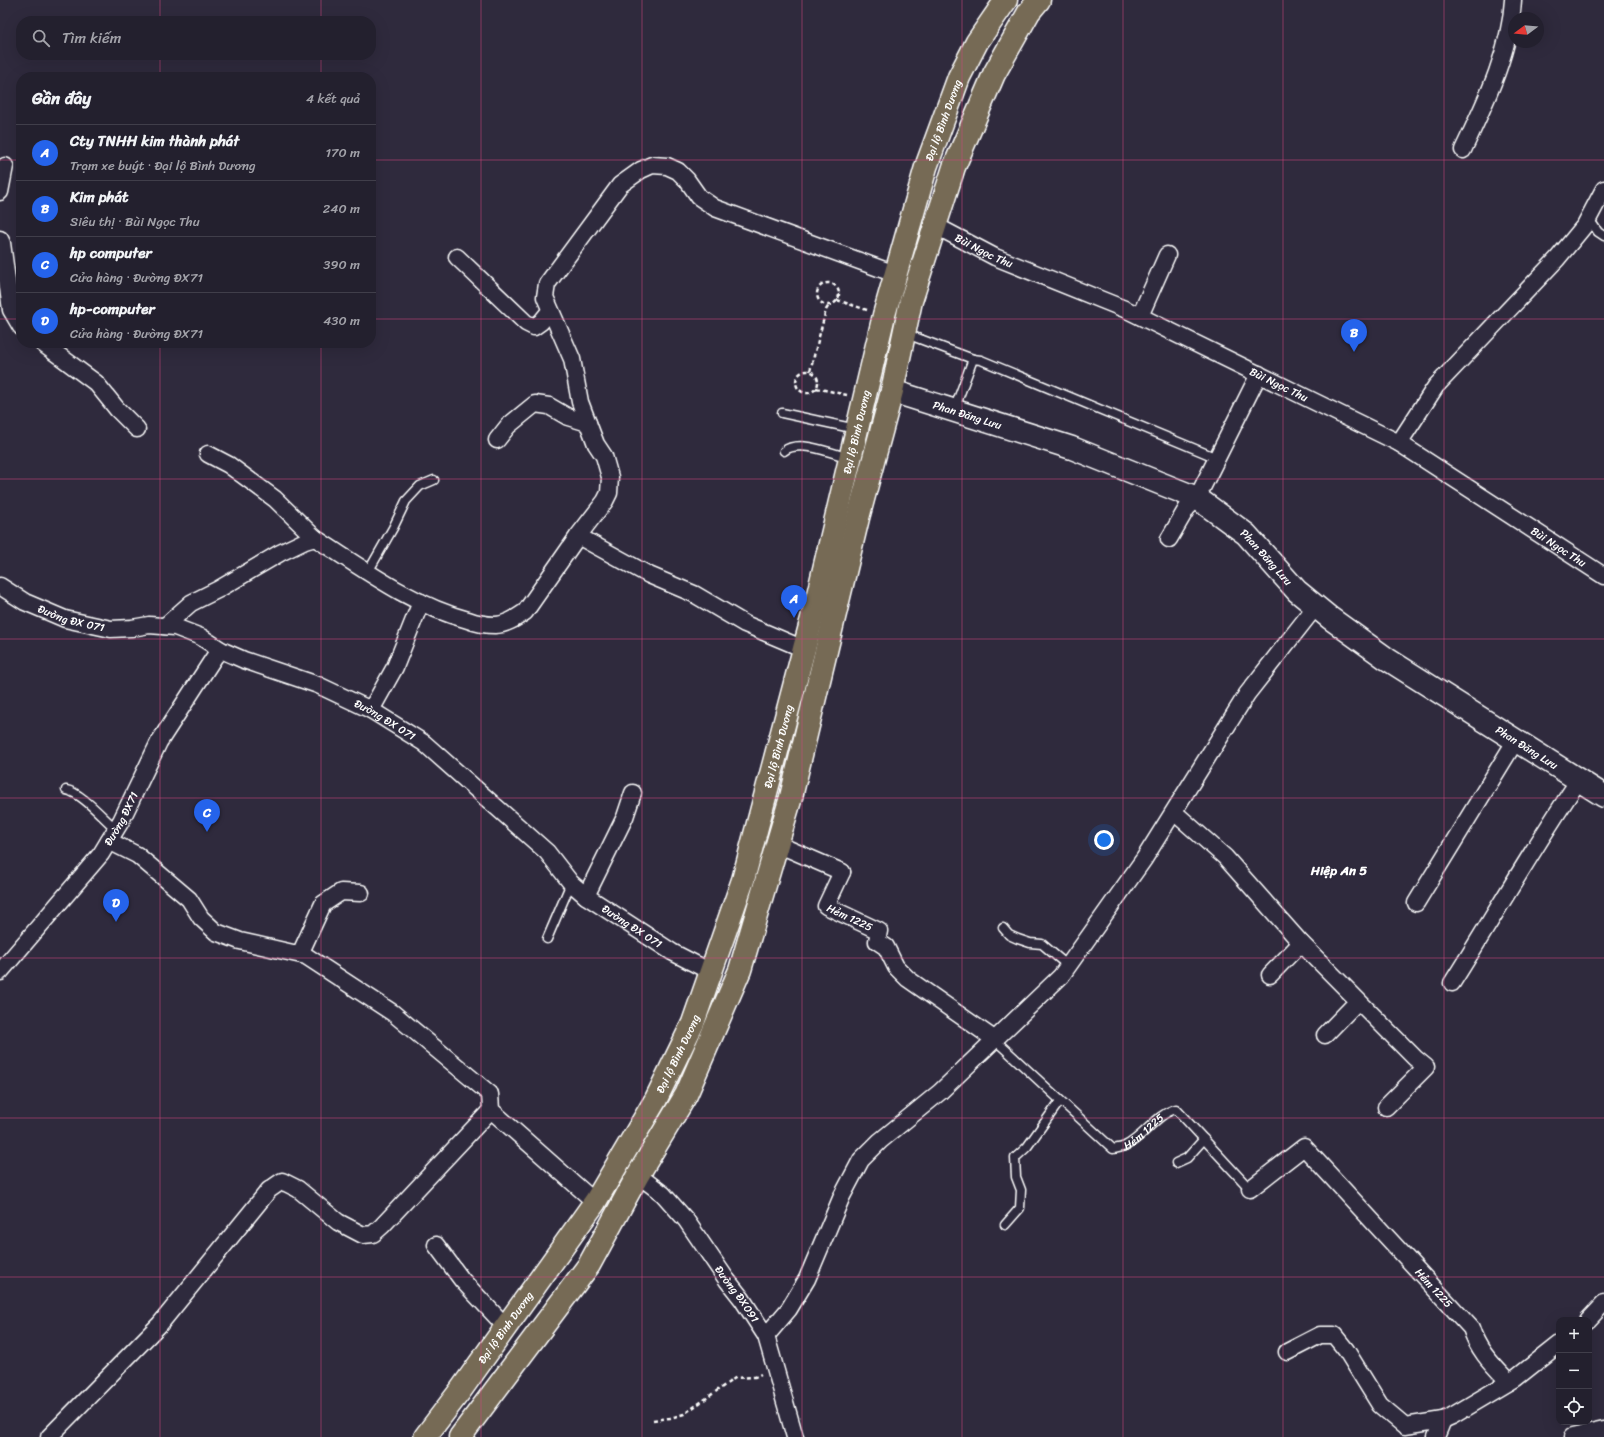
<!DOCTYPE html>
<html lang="vi">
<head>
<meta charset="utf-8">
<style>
  body { margin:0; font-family:Sriracha,sans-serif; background:#2b2836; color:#f1f3f6 }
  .controls { position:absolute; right:12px; bottom:12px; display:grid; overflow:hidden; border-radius:8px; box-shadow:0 4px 16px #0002 }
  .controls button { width:36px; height:36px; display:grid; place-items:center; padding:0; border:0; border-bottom:1px solid #403e4a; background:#23202e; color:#f1f3f6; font:20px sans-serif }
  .compass { position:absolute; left:1508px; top:12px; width:36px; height:36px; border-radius:50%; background:#23202e; box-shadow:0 4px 16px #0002; rotate:254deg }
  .you { position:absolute; left:1104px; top:840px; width:14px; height:14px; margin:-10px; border:3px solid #fff; border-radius:50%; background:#1a73e8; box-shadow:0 0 0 6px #1a73e833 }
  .badge { display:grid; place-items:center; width:26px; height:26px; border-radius:50%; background:#2563eb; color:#fff; font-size:13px; font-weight:700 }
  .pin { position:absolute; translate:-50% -33px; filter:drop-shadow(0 1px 2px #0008) }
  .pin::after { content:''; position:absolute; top:21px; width:14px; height:12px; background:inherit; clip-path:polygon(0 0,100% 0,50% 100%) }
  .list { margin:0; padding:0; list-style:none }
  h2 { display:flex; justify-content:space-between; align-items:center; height:52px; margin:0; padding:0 16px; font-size:17px }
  h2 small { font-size:13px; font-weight:400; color:#a3a3aa }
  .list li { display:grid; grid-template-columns:26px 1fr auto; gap:12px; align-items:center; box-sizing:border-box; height:56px; padding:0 16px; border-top:1px solid #403e4a }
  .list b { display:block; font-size:15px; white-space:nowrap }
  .list p { margin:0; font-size:13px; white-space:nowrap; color:#a3a3aa }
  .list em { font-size:13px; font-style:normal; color:#a3a3aa }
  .icon { flex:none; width:22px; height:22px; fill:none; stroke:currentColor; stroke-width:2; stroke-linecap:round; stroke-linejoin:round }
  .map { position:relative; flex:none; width:1604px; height:1437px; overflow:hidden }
  .search { position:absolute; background:#23202e; box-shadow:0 4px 16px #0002; left:16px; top:16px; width:360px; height:44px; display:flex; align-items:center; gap:10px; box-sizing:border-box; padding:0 14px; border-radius:16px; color:#a3a3aa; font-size:15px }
  .panel { position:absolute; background:#23202e; box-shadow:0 4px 16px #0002; left:16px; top:72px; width:360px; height:276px; border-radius:16px }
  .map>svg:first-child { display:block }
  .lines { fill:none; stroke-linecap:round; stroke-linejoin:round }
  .lane-casing { stroke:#fff; stroke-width:11 }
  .street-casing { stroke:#fff; stroke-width:19 }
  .secondary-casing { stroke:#fff; stroke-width:25 }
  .highway-casing { stroke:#fff; stroke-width:25 }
  .path { stroke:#fff; stroke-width:2.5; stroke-dasharray:4 3; stroke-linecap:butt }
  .lane { stroke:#2f2a3d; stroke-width:8 }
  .street { stroke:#2f2a3d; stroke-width:16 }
  .secondary { stroke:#2f2a3d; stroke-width:22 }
  .highway { stroke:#766a55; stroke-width:22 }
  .grid { fill:none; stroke:#ce467c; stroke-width:1; stroke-opacity:0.55 }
  .labels { text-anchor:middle; stroke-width:4; stroke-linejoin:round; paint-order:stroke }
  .street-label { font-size:11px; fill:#fff; stroke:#2f2a3d }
  .quarter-label { font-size:13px; font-weight:bold; fill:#fff; stroke:#2f2a3d }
</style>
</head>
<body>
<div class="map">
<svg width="1604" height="1437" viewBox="0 0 1604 1437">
  <rect width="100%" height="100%" fill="#2f2a3d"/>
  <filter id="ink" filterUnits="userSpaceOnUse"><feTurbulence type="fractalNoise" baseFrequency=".025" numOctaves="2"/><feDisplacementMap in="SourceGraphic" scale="8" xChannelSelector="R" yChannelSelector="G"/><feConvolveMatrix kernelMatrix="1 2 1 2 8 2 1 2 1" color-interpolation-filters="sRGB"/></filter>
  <g filter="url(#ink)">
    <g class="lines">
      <g class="lane-casing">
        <g id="lane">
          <polyline points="1589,219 1598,232 1604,236"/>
          <polyline points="904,333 973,359"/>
          <polyline points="954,410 973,359 981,360 1217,458"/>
          <polyline points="782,413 856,429"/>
          <path d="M784 451C798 439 832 453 849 458"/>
          <polyline points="368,572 393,528 406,501 420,486 434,480"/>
          <path d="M66 790C81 792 104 819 116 829"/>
          <polyline points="1003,928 1009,935 1018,939 1030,943 1042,944 1068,966"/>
          <polyline points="547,939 571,883"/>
          <path id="s1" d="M994 1039 1113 1149C1117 1148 1121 1148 1125 1146 1144 1137 1156 1114 1176 1109L1250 1189"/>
          <polyline points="1176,1163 1187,1158 1204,1139"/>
          <polyline points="1005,1225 1020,1208 1021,1190 1016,1177 1015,1158 1027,1147 1060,1101"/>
        </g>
      </g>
      <g class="street-casing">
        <g id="street">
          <path d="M1463 150C1485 103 1510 53 1513 0"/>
          <polyline points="0,192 5,166"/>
          <path id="s2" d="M936 226 995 257 1127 310 1399 443 1604 576"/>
          <polyline points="0,239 2,243 11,310 21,327"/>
          <polyline points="457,257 526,323 534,327 541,322 550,311"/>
          <polyline points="1140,316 1167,255"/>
          <polyline points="42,343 96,383 117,409 137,429"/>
          <polyline points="497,440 508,426 535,404 549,406 568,417 588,423"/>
          <polyline points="1399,443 1436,386 1557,259 1585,225 1604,189"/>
          <polyline points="208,454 229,465 275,499 315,538"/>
          <polyline points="578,536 649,575 694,594 745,624 804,649"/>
          <polyline points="1169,539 1187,508 1197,498 1259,374"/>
          <path id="s3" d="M0 586 25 602 65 619 111 629 132 628 149 625 175 627 201 637 221 650 244 660 318 685 371 710 424 743 547 852 571 883 586 896 672 952 711 972"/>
          <path d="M165 626 191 603 219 589 280 553 305 541 315 538C362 568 413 606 468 620 476 623 486 625 495 625 506 625 516 618 525 612L578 536 605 501 609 493 610 477 604 456 596 444 580 402 572 359 545 297 547 284 620 185 641 170 652 165 667 166 678 171 687 180 699 197 715 208 895 274"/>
          <polyline points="371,710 395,667 421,602"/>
          <polyline points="1174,812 1225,857 1301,943 1415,1058 1426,1067 1386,1107"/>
          <polyline points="109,841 137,855 189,899 201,918 216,932 240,941 306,956 393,1013 490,1094 491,1110 595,1202"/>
          <polyline points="777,844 842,872"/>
          <path id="s4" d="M842 872 826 906 879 931 877 941 886 947 896 967 908 979 994 1039"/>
          <polyline points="586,896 625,817 633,793"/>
          <polyline points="1416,903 1516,740"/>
          <polyline points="300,954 323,904 341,892 361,893"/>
          <path id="s5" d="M0 972 101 854 121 821 159 742 215 656 221 650"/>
          <polyline points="1270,975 1301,943"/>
          <path d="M1452 983C1495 915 1534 846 1579 780"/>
          <polyline points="1325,1035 1358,1001"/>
          <path id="s6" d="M638 1175 663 1194 686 1220 727 1280 742 1299 766 1336 795 1437"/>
          <path id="s7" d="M1250 1189 1304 1147 1471 1328C1478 1351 1493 1365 1509 1382"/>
          <polyline points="436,1245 462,1280 506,1327"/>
          <polyline points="1588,1320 1604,1303"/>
          <polyline points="766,1336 789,1309 807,1279 842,1196 861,1160 880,1141 940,1092 1061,976 1144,859 1247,694 1316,606"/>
          <polyline points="1287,1352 1320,1335 1334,1335 1346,1350 1380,1405 1405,1426 1443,1420 1452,1416 1516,1378 1559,1344"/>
          <polyline points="49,1437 160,1324 269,1190 282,1181 298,1189 338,1222 363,1235 373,1234 382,1226 491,1110"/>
          <polyline points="1436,1437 1443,1420"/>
          <polyline points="1573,1437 1604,1430"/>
        </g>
      </g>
      <g class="secondary-casing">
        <g id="secondary">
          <path id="s8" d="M892 391 1072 448 1197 498 1246 534 1297 591 1330 618 1387 659 1604 796"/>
        </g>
      </g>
      <g class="highway-casing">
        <g id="highway">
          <path id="s9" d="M425 1437 460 1391 595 1202 656 1099 693 1023 743 880 815 607 884 315 926 167 959 77 977 42 1006 0"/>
          <polyline points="460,1437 589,1265 638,1175 686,1095 740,970 791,797 858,518 892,391 911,301 954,167 994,74 1029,12 1039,0"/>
        </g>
      </g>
      <g class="path">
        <circle cx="828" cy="294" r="11"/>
        <polyline points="837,300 867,310"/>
        <circle cx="807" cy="382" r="11"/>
        <polyline points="810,371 826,310 829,305"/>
        <polyline points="816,388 847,395"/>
        <polyline points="653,1420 670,1418 684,1414 735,1378 755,1377 761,1374"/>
      </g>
      <use href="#lane" class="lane"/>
      <use href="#street" class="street"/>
      <use href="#secondary" class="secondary"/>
      <use href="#highway" class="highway"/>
    </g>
  </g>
  <path class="grid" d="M160 0V21M321 0V21M481 0V1437M642 0V1437M802 0V1437M962 0V1437M1123 0V1437M1283 0V1437M1444 0V1437M160 55V77M321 55V77M0 160H21M371 160H1604M0 319H21M371 319H1604M160 343V1437M321 343V1437M0 479H1604M0 639H1604M0 798H1604M0 958H1604M0 1118H1604M0 1277H1604"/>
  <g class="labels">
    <g class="street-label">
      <text dy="4" stroke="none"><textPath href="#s9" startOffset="1432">Đại lộ Bình Dương</textPath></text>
      <text dy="4" stroke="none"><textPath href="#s2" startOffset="54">Bùi Ngọc Thu</textPath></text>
      <text dy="4" stroke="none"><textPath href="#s2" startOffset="378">Bùi Ngọc Thu</textPath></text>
      <text dy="4" stroke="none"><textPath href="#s8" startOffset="79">Phan Đăng Lưu</textPath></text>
      <text dy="4" stroke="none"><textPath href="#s9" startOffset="1108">Đại lộ Bình Dương</textPath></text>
      <text dy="4" stroke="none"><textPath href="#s2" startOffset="702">Bùi Ngọc Thu</textPath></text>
      <text dy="4" stroke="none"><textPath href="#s8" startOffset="415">Phan Đăng Lưu</textPath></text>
      <text dy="4" stroke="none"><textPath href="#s3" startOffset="79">Đường ĐX 071</textPath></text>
      <text dy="4" stroke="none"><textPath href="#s3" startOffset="415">Đường ĐX 071</textPath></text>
      <text dy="4" stroke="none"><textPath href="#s9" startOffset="784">Đại lộ Bình Dương</textPath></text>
      <text dy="4" stroke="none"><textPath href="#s8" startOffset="739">Phan Đăng Lưu</textPath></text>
      <text dy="4" stroke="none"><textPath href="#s5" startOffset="196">Đường ĐX71</textPath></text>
      <text dy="4" stroke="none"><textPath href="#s4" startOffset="64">Hẻm 1225</textPath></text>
      <text dy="4" stroke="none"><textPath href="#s3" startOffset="739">Đường ĐX 071</textPath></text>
      <text dy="4" stroke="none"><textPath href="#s9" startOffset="460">Đại lộ Bình Dương</textPath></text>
      <text dy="4" stroke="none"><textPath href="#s1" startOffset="198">Hẻm 1225</textPath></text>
      <text dy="4" stroke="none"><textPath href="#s7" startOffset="260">Hẻm 1225</textPath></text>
      <text dy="4" stroke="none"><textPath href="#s6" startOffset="156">Đường ĐX091</textPath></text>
      <text dy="4" stroke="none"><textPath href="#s9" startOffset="136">Đại lộ Bình Dương</textPath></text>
    </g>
    <g class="quarter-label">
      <text x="1339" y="875">Hiệp An 5</text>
    </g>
  </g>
</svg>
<div class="controls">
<button>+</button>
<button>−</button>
<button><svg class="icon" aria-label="locate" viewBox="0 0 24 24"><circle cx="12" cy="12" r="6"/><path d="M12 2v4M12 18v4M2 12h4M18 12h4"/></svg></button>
</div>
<svg class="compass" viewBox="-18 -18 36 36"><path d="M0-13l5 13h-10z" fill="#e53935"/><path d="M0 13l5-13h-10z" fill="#a3a3aa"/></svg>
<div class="you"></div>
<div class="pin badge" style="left:794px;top:618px">A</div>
<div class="pin badge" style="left:1354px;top:352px">B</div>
<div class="pin badge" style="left:207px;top:832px">C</div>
<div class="pin badge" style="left:116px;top:922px">D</div>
<div class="search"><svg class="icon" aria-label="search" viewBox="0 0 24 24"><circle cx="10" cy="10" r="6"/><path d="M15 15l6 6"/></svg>Tìm kiếm</div>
<section class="panel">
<h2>Gần đây<small>4 kết quả</small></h2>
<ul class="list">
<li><span class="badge">A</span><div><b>Cty TNHH kim thành phát</b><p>Trạm xe buýt · Đại lộ Bình Dương</p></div><em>170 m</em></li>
<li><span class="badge">B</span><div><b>Kim phát</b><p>Siêu thị · Bùi Ngọc Thu</p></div><em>240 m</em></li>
<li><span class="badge">C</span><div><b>hp computer</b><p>Cửa hàng · Đường ĐX71</p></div><em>390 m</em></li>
<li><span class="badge">D</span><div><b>hp-computer</b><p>Cửa hàng · Đường ĐX71</p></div><em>430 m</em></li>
</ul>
</section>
</div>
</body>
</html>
